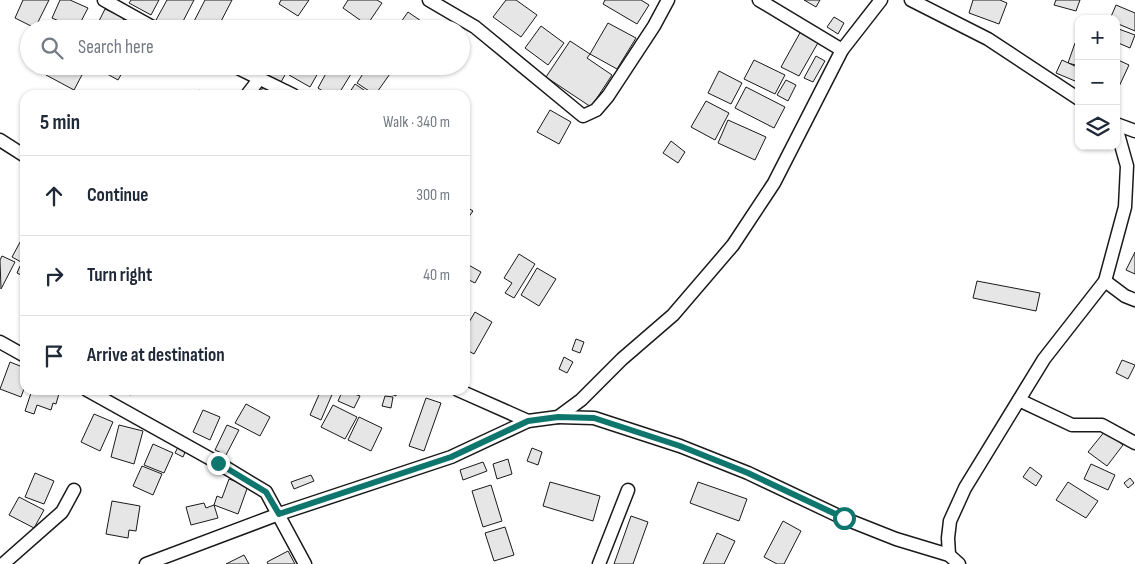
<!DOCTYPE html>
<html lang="en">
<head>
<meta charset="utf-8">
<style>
  body { margin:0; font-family:"Sofia Sans Condensed",sans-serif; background:#f6f6f7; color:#1f2937 }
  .controls { position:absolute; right:15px; top:15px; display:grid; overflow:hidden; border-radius:10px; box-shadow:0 1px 4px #0004 }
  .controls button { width:45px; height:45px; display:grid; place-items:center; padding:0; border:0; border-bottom:1px solid #e0e1e3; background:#fff; color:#1f2937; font:25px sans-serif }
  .stop { position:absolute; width:15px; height:15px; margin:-11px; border:4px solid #0f766e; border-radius:50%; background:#fff }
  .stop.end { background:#0f766e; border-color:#fff; box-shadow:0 1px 5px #0008 }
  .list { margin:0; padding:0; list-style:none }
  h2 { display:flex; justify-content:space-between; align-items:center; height:65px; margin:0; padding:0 20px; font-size:21px }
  h2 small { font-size:16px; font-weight:400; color:#747a83 }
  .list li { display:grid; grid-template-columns:32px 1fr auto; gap:15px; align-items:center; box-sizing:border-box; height:80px; padding:0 20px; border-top:1px solid #e0e1e3 }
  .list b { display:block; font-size:19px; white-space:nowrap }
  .list em { font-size:16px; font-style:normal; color:#747a83 }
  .icon { flex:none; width:28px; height:28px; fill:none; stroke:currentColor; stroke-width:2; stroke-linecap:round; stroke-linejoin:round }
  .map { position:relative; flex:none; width:1135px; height:564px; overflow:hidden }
  .search { position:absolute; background:#fff; box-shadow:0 1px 4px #0004; left:20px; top:20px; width:450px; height:55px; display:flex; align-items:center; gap:12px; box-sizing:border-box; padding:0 18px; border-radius:28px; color:#747a83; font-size:19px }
  .panel { position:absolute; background:#fff; box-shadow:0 1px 4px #0004; left:20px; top:90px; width:450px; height:305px; border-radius:15px }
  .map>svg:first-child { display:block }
  .building { fill:#e6e6e6; stroke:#1a1a1a }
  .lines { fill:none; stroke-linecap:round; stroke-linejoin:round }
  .street-casing { stroke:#1a1a1a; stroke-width:15 }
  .street { stroke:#fff; stroke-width:12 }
  .route { stroke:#0f766e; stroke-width:6 }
</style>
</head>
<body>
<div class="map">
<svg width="1135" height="564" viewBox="0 0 1135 564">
  <rect width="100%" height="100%" fill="#fff"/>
  <g class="building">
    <polygon points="23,0 49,0 35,28 15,18"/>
    <polygon points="60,0 70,0 88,8 77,29 52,18"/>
    <polygon points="131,0 159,0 151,15 129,3"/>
    <polygon points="167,0 194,0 179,29 173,29 156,20"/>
    <polygon points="205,0 232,0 217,29 190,29"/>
    <polygon points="281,0 309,0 298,16 279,4"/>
    <polygon points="348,0 377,0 382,3 367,25 343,8"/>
    <polygon points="506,0 516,0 537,15 521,37 493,17"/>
    <polygon points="605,0 641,0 649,5 637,24 603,4"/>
    <polygon points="804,0 820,0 816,7"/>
    <polygon points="973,0 1000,0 1007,3 999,24 969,13"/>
    <polygon points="1056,0 1080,0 1076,11 1054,5"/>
    <polygon points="1116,5 1135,13 1135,31 1116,23 1116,19 1110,19"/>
    <polygon points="105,9 124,18 119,29 95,29"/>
    <polygon points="408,12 427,25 424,29 396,29"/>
    <polygon points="834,17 844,23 838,34 827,27"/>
    <polygon points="608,23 636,38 617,69 590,54"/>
    <polygon points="541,26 564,43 548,65 525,48"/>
    <polygon points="1116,28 1135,35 1130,48 1116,42"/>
    <polygon points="801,31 819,41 799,76 781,67"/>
    <polygon points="570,41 590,54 587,58 612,75 591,107 546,77"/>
    <polygon points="1075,43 1079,45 1079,66 1068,63"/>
    <polygon points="816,56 825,61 813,82 804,78"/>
    <polygon points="1116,59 1129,65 1116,93"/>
    <polygon points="754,60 785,75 775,94 744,79"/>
    <polygon points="1062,60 1079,68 1079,74 1075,81 1056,73"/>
    <polygon points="50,66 70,66 83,73 74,90 46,75"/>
    <polygon points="85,66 100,66 96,72"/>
    <polygon points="102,66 126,66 118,80 100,70"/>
    <polygon points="265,66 290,66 281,82 262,72"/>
    <polygon points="294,66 322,66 310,87 289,75"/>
    <polygon points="330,66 337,66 351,74 338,95 329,95 318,88"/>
    <polygon points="368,66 385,66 392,71 375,95 357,83"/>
    <polygon points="719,71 742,83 731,104 708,93"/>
    <polygon points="786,80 796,85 788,101 777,95"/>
    <polygon points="355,84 370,94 369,95 348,95"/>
    <polygon points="263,87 277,95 259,95"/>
    <polygon points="746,87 785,107 774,128 735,108"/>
    <polygon points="189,90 195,95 199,90 206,95 186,95"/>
    <polygon points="706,101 729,113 715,140 691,127"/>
    <polygon points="550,110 571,122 559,144 537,132"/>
    <polygon points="728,120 766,137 755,160 718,143"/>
    <polygon points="671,141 685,152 678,163 663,153"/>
    <polygon points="465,206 473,211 465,222"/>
    <polygon points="25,233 25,255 21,262 12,257"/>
    <polygon points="1135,252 1135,274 1126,270"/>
    <polygon points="519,254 535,264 514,298 505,293 512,283 504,278"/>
    <polygon points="2,256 15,262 1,289 0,260"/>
    <polygon points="465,263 481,272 475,283 465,278"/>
    <polygon points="20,266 25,268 25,277 17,273"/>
    <polygon points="537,268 556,279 539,306 521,295"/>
    <polygon points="977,281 1040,293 1036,311 973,298"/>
    <polygon points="475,312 492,322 474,354 465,349 465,329"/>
    <polygon points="576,339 584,342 580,353 572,350"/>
    <polygon points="564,357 573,362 567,373 559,369"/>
    <polygon points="1122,360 1135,365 1128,379 1116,373"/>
    <polygon points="10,362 25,368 25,386 21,397 0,389"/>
    <polygon points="32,390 60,390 56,404 53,403 51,410 37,405 34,414 25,411"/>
    <polygon points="118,390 133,390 131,395"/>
    <polygon points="321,390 334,390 321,420 310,415"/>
    <polygon points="343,390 360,396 354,408 338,401"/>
    <polygon points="386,390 398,390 396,396 386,392"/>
    <polygon points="385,396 393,397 391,408 382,406"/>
    <polygon points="426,398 441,403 424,451 409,446"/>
    <polygon points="246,404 270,417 260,436 235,423"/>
    <polygon points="333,405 357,417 345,439 321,427"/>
    <polygon points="203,410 220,417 210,440 193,432"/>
    <polygon points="94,414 113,422 100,451 81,442"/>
    <polygon points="359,417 382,428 371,451 348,440"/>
    <polygon points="119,425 143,431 134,464 111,457"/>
    <polygon points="227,425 239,430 226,455 215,450"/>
    <polygon points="1105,431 1123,445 1107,466 1088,452"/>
    <polygon points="153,444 173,453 164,473 144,465"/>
    <polygon points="178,447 186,450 183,457 175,453"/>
    <polygon points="532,448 542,452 538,465 527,461"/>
    <polygon points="508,459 512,474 497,479 493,464"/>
    <polygon points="483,462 487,471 463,480 460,470"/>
    <polygon points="1091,464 1115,475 1108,490 1084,479"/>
    <polygon points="142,466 162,474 153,495 133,486"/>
    <polygon points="1030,467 1042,476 1036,486 1023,477"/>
    <polygon points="35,473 54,481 44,504 25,497"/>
    <polygon points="311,475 314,481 294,489 291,482"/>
    <polygon points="1130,478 1134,483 1128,488 1124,483"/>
    <polygon points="229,479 248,486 238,514 214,505 217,496 222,498"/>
    <polygon points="550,482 600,496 593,521 543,506"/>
    <polygon points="698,482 747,499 739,521 690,503"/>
    <polygon points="1068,482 1098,501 1086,518 1056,500"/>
    <polygon points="491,485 502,521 483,527 472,491"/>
    <polygon points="19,497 44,510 34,528 9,515"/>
    <polygon points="112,501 140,506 136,531 129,530 128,538 106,534"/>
    <polygon points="204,503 206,508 214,505 218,518 191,525 186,507"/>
    <polygon points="631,516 648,522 633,564 614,564"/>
    <polygon points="783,521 801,531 784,564 777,564 764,557"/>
    <polygon points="505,527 514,555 494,561 485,533"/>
    <polygon points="717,533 735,541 724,564 703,564"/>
    <polygon points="288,551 295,564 268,564 267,562"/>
    <polygon points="244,555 249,564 226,564"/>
  </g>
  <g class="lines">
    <g class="street-casing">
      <g id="street">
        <polyline points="104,0 156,29"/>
        <polyline points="429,0 475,27 583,116 596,110 608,96 654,26 668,0"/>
        <polyline points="759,0 842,50"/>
        <polyline points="911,0 988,39 1079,99"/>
        <polyline points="234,66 293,95"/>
        <polyline points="247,95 260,78"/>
        <polyline points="1116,124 1135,131"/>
        <polyline points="0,140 25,156"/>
        <polyline points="1105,281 1125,296 1135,300"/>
        <polyline points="0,342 25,356"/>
        <polyline points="87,390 218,463 266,492 305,564"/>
        <polyline points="458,390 528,421"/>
        <polyline points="1019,400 1072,425 1102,425 1135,443"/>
        <polyline points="558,417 594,418 680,446 748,473 843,518 896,539 949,555 959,564"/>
        <polyline points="949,555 948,538 950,521 965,488 1044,359 1105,281 1125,207 1127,166 1116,127"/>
        <polyline points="3,564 62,512 74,490"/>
        <polyline points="146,564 279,514 451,457 528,421 558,417 581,400 622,359 673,315 733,245 774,183 842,50 881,0"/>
        <polyline points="599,564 628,490"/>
      </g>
    </g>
    <use href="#street" class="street"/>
  </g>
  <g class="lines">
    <polyline class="route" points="218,463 266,492 279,514 451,457 528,421 558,417 594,418 680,446 748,473 844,518"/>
  </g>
</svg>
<div class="controls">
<button>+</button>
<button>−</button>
<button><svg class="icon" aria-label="layers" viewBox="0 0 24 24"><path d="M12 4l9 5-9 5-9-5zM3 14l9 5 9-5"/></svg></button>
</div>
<div class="stop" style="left:844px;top:518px"></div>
<div class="stop end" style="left:218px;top:463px"></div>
<div class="search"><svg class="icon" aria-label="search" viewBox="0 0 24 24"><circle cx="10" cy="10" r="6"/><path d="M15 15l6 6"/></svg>Search here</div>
<section class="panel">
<h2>5 min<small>Walk · 340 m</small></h2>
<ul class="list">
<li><svg class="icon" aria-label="ahead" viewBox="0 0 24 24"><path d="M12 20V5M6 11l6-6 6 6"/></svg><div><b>Continue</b></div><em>300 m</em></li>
<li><svg class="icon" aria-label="right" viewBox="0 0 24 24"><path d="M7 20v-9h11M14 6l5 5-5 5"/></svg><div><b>Turn right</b></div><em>40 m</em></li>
<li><svg class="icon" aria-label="arrive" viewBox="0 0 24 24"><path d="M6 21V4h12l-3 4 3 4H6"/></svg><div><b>Arrive at destination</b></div></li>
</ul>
</section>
</div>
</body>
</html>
